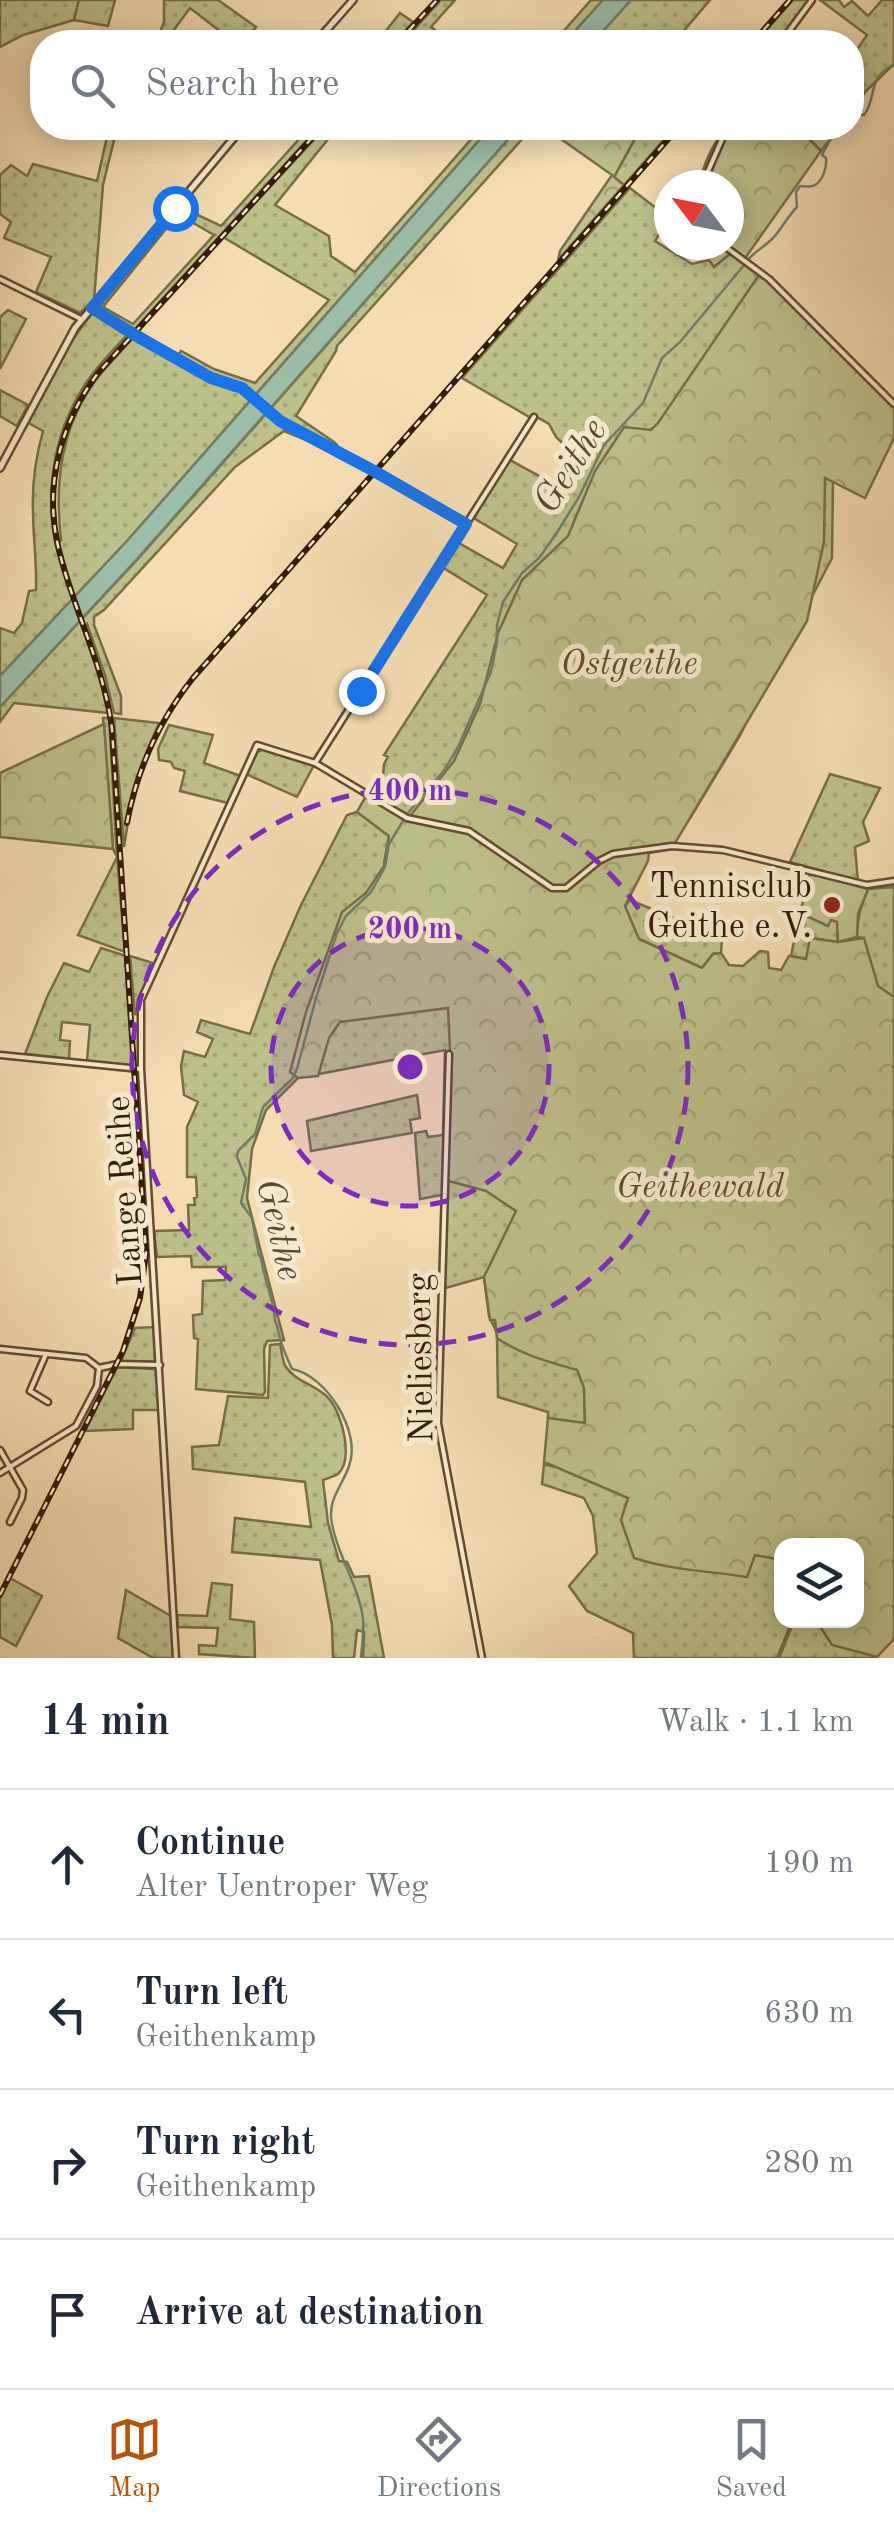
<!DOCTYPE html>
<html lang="en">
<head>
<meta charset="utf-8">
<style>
  body { margin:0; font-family:"Old Standard TT",serif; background:#f6f6f7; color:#1f2937 }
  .controls { position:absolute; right:30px; bottom:30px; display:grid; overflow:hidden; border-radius:20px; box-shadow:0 5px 25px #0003 }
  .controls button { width:90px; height:90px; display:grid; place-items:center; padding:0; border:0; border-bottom:2px solid #e0e1e3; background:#fff; color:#1f2937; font:50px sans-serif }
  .compass { position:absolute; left:654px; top:170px; width:90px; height:90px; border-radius:50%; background:#fff; box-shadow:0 5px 25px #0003; rotate:302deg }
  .stop { position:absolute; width:30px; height:30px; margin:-22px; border:8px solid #1a73e8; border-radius:50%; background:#fff }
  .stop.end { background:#1a73e8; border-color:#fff; box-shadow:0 2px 10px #0008 }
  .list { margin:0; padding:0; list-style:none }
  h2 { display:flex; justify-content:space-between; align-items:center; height:130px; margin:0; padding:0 40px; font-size:42px }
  h2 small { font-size:32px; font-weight:400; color:#747a83 }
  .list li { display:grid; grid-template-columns:65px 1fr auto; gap:30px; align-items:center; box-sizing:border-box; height:150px; padding:0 40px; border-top:2px solid #e0e1e3 }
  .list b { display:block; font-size:38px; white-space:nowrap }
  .list p { margin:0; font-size:32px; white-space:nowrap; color:#747a83 }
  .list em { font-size:32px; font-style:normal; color:#747a83 }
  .icon { flex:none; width:55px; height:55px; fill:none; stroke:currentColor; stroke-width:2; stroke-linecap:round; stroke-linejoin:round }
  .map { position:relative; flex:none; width:894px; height:1658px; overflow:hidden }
  .search { position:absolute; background:#fff; box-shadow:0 5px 25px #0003; left:30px; right:30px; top:30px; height:110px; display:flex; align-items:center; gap:25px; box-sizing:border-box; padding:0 35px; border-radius:40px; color:#747a83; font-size:38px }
  .sheet { height:730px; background:#fff }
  nav { display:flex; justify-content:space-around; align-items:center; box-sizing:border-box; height:140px; border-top:2px solid #e0e1e3; background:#fff; font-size:28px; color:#747a83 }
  nav a { display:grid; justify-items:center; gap:5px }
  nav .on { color:#b45309 }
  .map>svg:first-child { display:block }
  .green { fill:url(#green-dots); stroke:#786e46; stroke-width:2.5; fill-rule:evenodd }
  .forest { fill:url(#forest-crowns); stroke:#786e46; stroke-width:2.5 }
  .pitch { fill:#bdc08b; stroke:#786e46; stroke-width:2.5 }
  .water { fill:#9cbda8; stroke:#727d65; stroke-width:2.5 }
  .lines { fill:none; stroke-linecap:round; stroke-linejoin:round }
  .stream { stroke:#727d65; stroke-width:2.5 }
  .minor-casing { stroke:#644c2e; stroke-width:9 }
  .tertiary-casing { stroke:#644c2e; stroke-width:10 }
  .minor { stroke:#f8e9ce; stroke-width:4 }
  .tertiary { stroke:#f8e9ce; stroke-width:5 }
  .rail-casing { stroke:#341c01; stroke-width:6 }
  .rail { stroke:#f8e9ce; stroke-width:2.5; stroke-dasharray:8; stroke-linecap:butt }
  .route { stroke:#1a73e8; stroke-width:12 }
  .ring { fill:none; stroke:#7b2cbf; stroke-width:5; stroke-dasharray:18 12 }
  .poi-dot { fill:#8f2418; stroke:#f8e9ce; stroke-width:4 }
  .labels { text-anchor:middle; stroke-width:10; stroke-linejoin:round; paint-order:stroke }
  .park-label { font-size:35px; font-style:italic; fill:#5d4d2a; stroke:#f8e9ce }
  .poi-label { font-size:35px; fill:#341c01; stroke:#f8e9ce; text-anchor:end }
  .street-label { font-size:35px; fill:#341c01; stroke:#f8e9ce }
  .water-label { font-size:38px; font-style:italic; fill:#534c33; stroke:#f8e9ce }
  .centre { fill:#7b2cbf; stroke:#f8e9ce; stroke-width:5 }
  .ring-label { font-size:30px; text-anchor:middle; font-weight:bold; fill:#7b2cbf; stroke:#f8e9ce; stroke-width:10; stroke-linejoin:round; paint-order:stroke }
</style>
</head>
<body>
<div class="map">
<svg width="894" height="1658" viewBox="0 0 894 1658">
  <defs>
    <pattern id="green-dots" width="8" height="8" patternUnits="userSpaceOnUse" patternTransform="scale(2.5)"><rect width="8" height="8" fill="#bdc08b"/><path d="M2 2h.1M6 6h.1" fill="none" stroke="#a3a476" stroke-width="1.8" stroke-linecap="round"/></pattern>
    <pattern id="forest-crowns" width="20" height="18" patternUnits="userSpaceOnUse" patternTransform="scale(2.5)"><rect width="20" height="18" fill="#bdc08b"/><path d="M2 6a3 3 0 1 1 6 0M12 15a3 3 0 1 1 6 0" fill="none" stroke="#a3a476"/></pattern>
  </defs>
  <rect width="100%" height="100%" fill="#f4ddb3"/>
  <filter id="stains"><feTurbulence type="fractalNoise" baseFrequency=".002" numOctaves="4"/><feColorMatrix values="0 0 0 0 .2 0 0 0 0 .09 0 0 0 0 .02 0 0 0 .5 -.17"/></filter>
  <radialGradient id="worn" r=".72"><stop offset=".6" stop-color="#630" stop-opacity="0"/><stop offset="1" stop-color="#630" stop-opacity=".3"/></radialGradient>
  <g class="green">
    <polygon points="0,0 79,0 74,20 23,35 0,47"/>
    <polygon points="164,0 218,0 256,27 244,42 234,42 190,8 165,42 156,42 164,22"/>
    <polygon points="441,0 455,0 431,27 451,42 428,42 417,34 408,42 403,42"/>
    <polygon points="591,0 603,0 565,42 554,42"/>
    <polygon points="631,0 710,0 676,40 678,42 593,42"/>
    <polygon points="793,0 811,0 779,42 763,34"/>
    <polygon points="820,0 839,0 844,7 852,1 868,16 882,0 894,0 894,64 865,92 852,113 852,57 867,35"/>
    <polygon points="400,13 413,22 395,42 377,42"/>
    <polygon points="109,128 117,128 103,185 94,300 80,313 36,292 51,257 4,238 11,222 0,214 0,175 11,165 27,176 33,164 97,181"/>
    <path d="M309 128H318L133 331 96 307 181 207 221 226ZM178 214 214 235 133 324 103 307Z"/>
    <path d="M325 128H337L275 205 329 236 331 256 355 272 481 128H490L127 541 0 676V628L14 633 22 623 29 591 36 590C37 563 33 537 33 510 32 484 36 456 43 431L27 422 68 346 93 311 129 333C115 348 100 363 88 380 55 428 44 488 56 545L61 540C55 489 60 434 89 390 101 370 119 354 134 337L176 358 181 351 214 369 255 383 329 300 223 237Z"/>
    <polygon points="518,128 532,128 337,346 336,351 296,416 334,442 337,445 333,451 284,431 235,467 104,610 94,617 94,625 121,696 121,714 114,713 105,675 87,624 84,627 101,676 109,713 14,703 0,722 0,707 137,560"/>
    <polygon points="641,128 674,128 624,185 614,177"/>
    <polygon points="803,128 840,128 821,151 807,137"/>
    <path d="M630 188 669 218 655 241 692 264 709 260 714 267 731 253 761 272 833 480 832 558 738 739 690 818 672 842V849L649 853 625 906 630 900 676 919 723 926 721 953 713 954 702 968 639 939 628 945 830 1022 863 938 857 937C856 920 861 905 868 889L894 887V1637L874 1657 876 1658H779L794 1621 856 1620V1546H782V1620L792 1621 777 1658H634L633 1633 587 1611 569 1586 597 1553 593 1516 584 1498 542 1484 544 1464 554 1467 561 1420 548 1418V1412L498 1397 497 1338 500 1340 489 1316 484 1277 442 1289 444 1185 442 1195 420 1199 415 1133 426 1131 428 1137 443 1135 445 1050 298 1078 266 1110 252 1149 247 1198 284 1340 267 1341 264 1349 265 1392 263 1395 196 1389 198 1339 194 1338 193 1315 202 1314 203 1281 225 1280 226 1267H192L191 1256 157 1257 154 1231 189 1230 188 1205H195L194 1198 197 1197 196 1177H187V1127L198 1102 184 1095 181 1066 184 1051 205 1057 213 1039 197 1032 201 1020 250 1034 274 967 301 905 347 815 357 812 389 836 384 863 406 813 381 801 384 764 388 757 384 755 487 595 442 567 457 542 503 568 517 544 472 517 508 459 556 485 575 455 556 437 549 424 533 415 531 418 462 378ZM581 1377 604 1431 577 1423H585L584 1388Z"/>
    <polygon points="8,310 26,319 0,369 0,317"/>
    <polygon points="0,390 28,405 17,426 0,416"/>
    <polygon points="103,718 109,718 117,857 125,952 78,935 117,857 113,849"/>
    <path d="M114 718 159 723C140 763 130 803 124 847Z"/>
    <polygon points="169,725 213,735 204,763 241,776 228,803 180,791 185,771 174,768 171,762 159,760 158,749"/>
    <polygon points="264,749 314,765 297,797 246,774 257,752"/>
    <polygon points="830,774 880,788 863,822 869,841 855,847 858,881 790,862"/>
    <polygon points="800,913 827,925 831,919 837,922 838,942 811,938 807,959 791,956"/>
    <polygon points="101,948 126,956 134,1067 87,1061 90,1025 62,1022 60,1040 70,1041 69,1059 25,1054 47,997 64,963 89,972"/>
    <polygon points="130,956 153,963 138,1002 137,1014 135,1014"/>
    <polygon points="417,1095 420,1118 410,1120 412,1133 311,1151 307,1121"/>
    <polygon points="155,1327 155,1362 121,1361 135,1328"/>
    <path d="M280 1344C282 1351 282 1361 286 1367 296 1383 319 1385 330 1400 342 1415 354 1459 338 1474 335 1476 326 1479 323 1480L328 1523 339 1561 347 1562 354 1577 369 1576 384 1658H363L364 1632 357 1630 354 1658H333L332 1625 320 1560 232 1552 235 1518 311 1527 305 1482 193 1469 192 1447 219 1445 228 1396 268 1398 270 1345Z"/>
    <polygon points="117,1367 154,1369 157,1371 159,1410 133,1410 133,1429 85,1431"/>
    <polygon points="10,1578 42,1596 16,1646 0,1637 0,1598"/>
    <polygon points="212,1583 232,1585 230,1619 254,1622 255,1658 199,1654 199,1645 216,1646 218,1628 178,1627 177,1615 207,1616"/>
    <polygon points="126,1590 171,1616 174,1658 153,1658 118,1638"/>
  </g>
  <g class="forest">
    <polygon points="79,0 115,0 108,26 74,20"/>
    <polygon points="570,128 628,128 637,135 614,177 624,185 558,260 560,251 612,175 561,139"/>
    <path d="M728 128H803L807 137 821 151 743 261 731 253 714 267 709 260 713 245H729V185H700C702 167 714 139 728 128Z"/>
    <path d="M761 272 894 407V438L865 498 825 478 824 541 807 621 674 845 670 848 649 851 648 861 625 906 639 939 702 968 713 954 721 953 729 965 743 966 760 951 768 952 769 968 781 970 789 956 806 959 810 938 838 942 864 938 878 986 894 997V1639L877 1657 832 1645 821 1628 811 1621 856 1620V1546H782L781 1560 755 1555 747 1577C709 1571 670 1570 634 1558L621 1520 628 1498 544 1462 548 1418 585 1423 584 1388 577 1370C550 1362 521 1355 497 1338L495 1320H490L484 1277 516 1211 486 1191 445 1180 450 1050 448 1008 340 1022 329 1038 318 1076 298 1078 290 1072 306 1012 342 912 366 893 384 866 389 836 357 812 366 796 406 821 454 761 480 704 498 633 522 580 568 536 595 471 624 427 651 430 658 423Z"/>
    <polygon points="104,724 113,849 0,837 0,773"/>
  </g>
  <polygon class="pitch" points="810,873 868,889 858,914 857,937 838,942 837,922 831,920 828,926 800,913"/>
  <g class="water">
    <polygon points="603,0 631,0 593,42 565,42"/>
    <polygon points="490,128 518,128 137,559 0,707 0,676 127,541"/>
  </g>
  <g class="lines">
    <g class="stream">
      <path d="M852 112 855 107 856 114 864 115C878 96 866 78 894 65"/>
      <path d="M748 260C755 251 764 247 772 239 782 229 787 217 797 207L796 192 800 186C804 186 809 187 813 186 823 182 827 167 826 158L822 155 830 140 827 128"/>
      <polyline points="408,813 445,769 458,747 491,672 497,642 497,625 503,602 522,573 539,558 556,534 579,497 604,445 643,403 662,358 680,342 745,264"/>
      <path d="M361 1658C362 1645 364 1632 363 1619 359 1586 338 1557 332 1524 327 1499 342 1487 349 1466 362 1432 326 1375 292 1369 287 1358 281 1345 279 1334 277 1329 278 1325 275 1321 274 1300 264 1280 261 1258L259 1255 252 1218 241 1203 246 1179 237 1157 238 1151 255 1134 263 1107 293 1078 297 1069 316 998 337 933 346 916 371 892 385 867 389 844 403 821"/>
    </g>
    <g class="minor-casing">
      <g id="minor">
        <polyline points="781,42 812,0"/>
        <polyline points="702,185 727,128"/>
        <polyline points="723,245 769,279 894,404"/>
        <polyline points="0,279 81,319"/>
        <polyline points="92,308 211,378 242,388 280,421 375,471 466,524"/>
        <polyline points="315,763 534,417"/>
        <polyline points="449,1054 438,1423 482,1658"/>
        <polyline points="0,1055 140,1069"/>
        <polyline points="0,1349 86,1358 99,1368 118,1364 160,1365"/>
        <polyline points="46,1354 30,1391 48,1402"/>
        <polyline points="0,1450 23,1490 22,1498 10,1522"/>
        <polyline points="0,1473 76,1426 97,1386 99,1368"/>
        <polyline points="176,1658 141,1069 141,1000 257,745 315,763 407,818 469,831 552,888 566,888 599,861 613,854 672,846 723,850 867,885 894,881"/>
      </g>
    </g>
    <g class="tertiary-casing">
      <g id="tertiary">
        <polyline points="316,42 353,0"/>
        <polyline points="0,468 75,328 242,128"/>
      </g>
    </g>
    <use href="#minor" class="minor"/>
    <use href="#tertiary" class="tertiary"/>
    <g class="rail-casing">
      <g id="rail">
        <polyline points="398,42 437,0"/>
        <polyline points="753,42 790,0"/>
        <path d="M127 823C137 769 159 721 193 678L678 128"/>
        <path d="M0 1595 123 1351 140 1298 146 1253 112 729C104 664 72 608 58 546 44 484 61 422 98 373L321 128"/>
      </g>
    </g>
    <use href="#rail" class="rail"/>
  </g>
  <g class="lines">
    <polyline class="route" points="175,208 92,308 133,334 211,378 242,388 280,421 374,471 466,524 361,691"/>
  </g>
  <circle cx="410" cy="1067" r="139" fill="#7b2cbf" fill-opacity=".12"/>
  <g class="ring">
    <circle cx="410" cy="1067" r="139"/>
    <circle cx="410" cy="1067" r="278"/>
  </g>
  <circle class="poi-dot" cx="832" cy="905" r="10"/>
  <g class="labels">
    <g class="park-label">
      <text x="629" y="674">Ostgeithe</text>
      <text x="700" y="1197">Geithewald</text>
    </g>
    <g class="poi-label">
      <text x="812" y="897">Tennisclub<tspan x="812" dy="40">Geithe e.V.</tspan></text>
    </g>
    <g class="street-label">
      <text transform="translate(123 1191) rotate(-94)" y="12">Lange Reihe</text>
      <text transform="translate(419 1358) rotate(-91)" y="12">Nieliesberg</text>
    </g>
    <g class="water-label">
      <text transform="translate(569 465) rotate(-58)" y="13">Geithe</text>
      <text transform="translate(281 1229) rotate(77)" y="13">Geithe</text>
    </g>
  </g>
  <circle cx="410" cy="1067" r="15" class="centre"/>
  <g class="ring-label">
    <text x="410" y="800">400 m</text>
    <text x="410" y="938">200 m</text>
  </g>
  <rect width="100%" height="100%" filter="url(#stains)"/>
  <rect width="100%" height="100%" fill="url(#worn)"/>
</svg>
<div class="controls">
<button><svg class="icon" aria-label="layers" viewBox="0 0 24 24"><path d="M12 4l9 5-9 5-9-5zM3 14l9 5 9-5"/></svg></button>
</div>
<svg class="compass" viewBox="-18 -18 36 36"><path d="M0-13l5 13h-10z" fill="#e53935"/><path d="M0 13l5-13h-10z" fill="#747a83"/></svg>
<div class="stop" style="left:175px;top:208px"></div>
<div class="stop end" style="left:361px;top:691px"></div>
<div class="search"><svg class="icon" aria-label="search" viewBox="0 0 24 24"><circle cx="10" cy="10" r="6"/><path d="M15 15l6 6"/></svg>Search here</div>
</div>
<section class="sheet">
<h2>14 min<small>Walk · 1.1 km</small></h2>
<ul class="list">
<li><svg class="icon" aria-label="ahead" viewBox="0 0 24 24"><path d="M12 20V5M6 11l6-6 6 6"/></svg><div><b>Continue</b><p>Alter Uentroper Weg</p></div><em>190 m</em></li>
<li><svg class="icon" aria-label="left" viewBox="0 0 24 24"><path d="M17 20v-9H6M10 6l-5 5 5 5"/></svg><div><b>Turn left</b><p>Geithenkamp</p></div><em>630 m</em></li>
<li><svg class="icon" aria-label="right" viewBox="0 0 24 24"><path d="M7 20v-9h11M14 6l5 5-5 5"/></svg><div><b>Turn right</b><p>Geithenkamp</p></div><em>280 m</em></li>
<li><svg class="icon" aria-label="arrive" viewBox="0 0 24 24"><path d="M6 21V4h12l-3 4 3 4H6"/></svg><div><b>Arrive at destination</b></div></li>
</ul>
</section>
<nav>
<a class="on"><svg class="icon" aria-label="map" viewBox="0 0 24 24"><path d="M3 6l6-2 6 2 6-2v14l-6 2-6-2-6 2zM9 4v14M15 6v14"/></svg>Map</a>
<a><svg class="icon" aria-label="directions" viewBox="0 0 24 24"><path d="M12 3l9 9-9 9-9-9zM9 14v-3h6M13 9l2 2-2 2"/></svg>Directions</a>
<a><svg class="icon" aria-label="saved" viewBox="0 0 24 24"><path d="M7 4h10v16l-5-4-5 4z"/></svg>Saved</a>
</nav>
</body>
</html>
